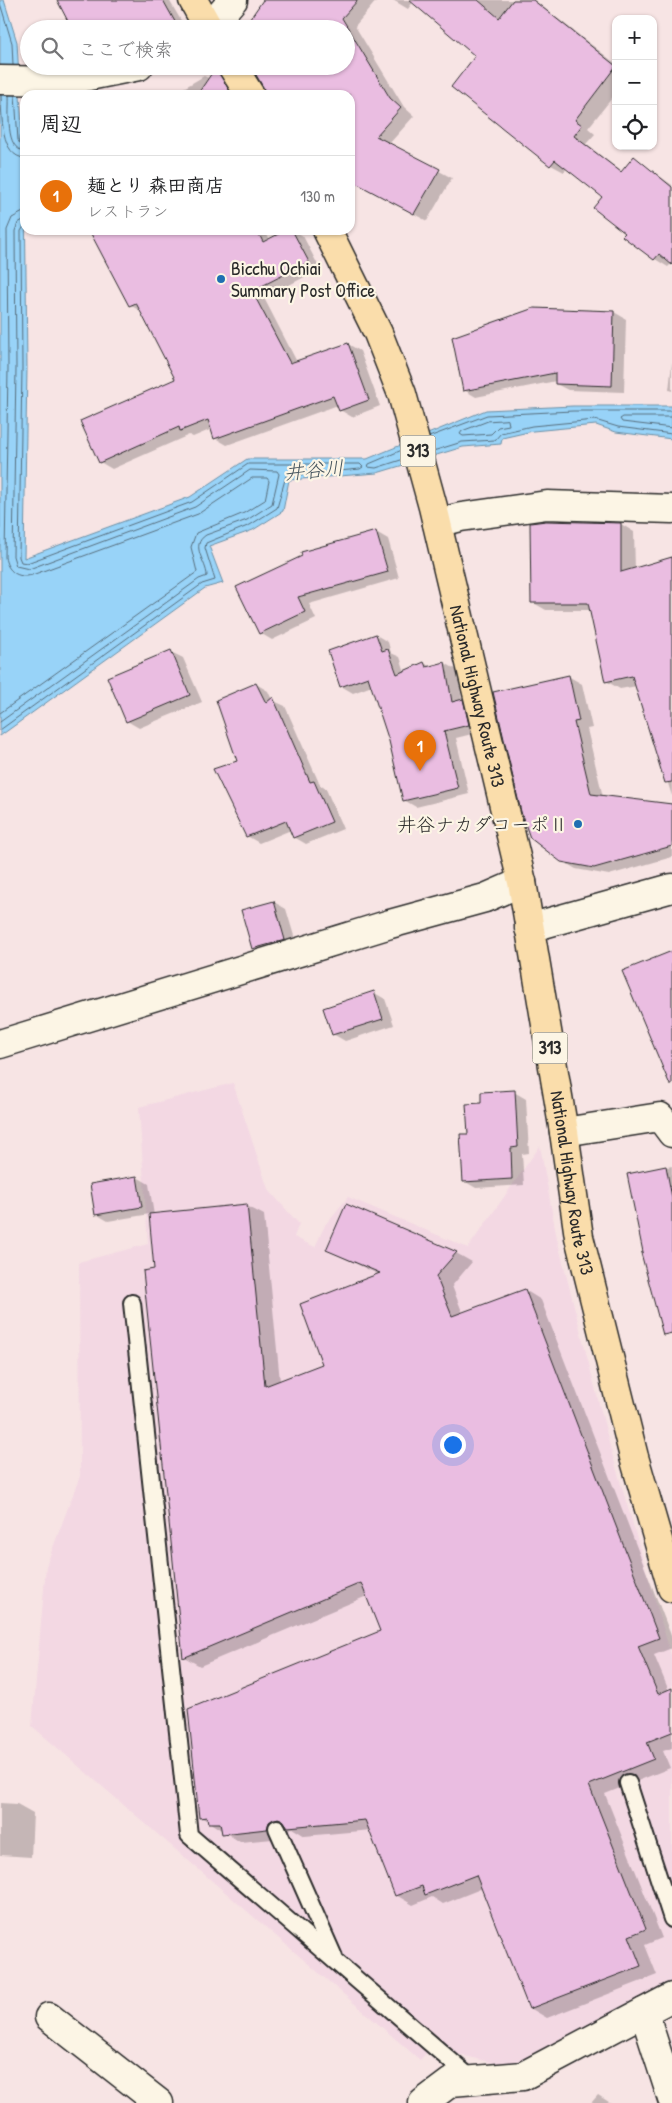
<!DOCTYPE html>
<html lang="ja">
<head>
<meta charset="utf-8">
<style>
  body { margin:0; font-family:"Patrick Hand","Klee One",sans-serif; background:#f2f2f2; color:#202124 }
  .controls { position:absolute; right:15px; top:15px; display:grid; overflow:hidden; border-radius:10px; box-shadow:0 1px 4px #0004 }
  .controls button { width:45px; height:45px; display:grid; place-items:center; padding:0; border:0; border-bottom:1px solid #e0e0e0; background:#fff; color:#202124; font:25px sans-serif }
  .you { position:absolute; left:452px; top:1444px; width:18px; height:18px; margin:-12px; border:4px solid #fff; border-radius:50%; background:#1a73e8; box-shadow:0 0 0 8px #1a73e833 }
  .badge { display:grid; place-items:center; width:32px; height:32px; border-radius:50%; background:#1f6fb2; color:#fff; font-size:16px; font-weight:700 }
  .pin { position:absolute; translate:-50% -41px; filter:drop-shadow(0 1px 2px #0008) }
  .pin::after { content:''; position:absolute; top:26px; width:18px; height:15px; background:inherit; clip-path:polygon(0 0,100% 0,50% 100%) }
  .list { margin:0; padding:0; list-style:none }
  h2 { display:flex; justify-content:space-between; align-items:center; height:65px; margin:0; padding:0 20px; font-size:21px }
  h2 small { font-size:16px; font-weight:400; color:#757577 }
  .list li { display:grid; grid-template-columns:32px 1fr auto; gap:15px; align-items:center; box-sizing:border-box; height:80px; padding:0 20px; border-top:1px solid #e0e0e0 }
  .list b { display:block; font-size:19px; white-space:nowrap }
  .list p { margin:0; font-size:16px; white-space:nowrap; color:#757577 }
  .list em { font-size:16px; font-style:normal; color:#757577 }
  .icon { flex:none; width:28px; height:28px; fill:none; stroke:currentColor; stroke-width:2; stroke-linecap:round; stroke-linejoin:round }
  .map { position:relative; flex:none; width:672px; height:2103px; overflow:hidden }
  .search { position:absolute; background:#fff; box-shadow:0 1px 4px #0004; left:20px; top:20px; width:335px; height:55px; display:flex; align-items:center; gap:12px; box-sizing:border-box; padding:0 18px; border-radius:28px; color:#757577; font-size:19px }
  .panel { position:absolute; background:#fff; box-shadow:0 1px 4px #0004; left:20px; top:90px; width:335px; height:145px; border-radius:15px }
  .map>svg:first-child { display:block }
  .built { fill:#f3d8e3 }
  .water { fill:#98d3f8; stroke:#6c90a6 }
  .shadow { fill:#0003 }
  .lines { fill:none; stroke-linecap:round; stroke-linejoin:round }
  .shore { stroke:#576e7d; stroke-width:1 }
  .building { fill:#eabde1; stroke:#2b2b2b }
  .lane-casing { stroke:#2b2b2b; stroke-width:20 }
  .street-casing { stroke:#2b2b2b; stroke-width:31 }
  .secondary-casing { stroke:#2b2b2b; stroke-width:31 }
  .highway-casing { stroke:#2b2b2b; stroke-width:31 }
  .lane { stroke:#fcf5e5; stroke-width:16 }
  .street { stroke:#fcf5e5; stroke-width:28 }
  .secondary { stroke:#fcf5e5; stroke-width:28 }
  .highway { stroke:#faddab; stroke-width:28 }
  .poi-dot { fill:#1f6fb2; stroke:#fcf5e5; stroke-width:2 }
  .labels { text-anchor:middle; stroke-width:4.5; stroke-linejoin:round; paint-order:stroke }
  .shield { fill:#fcf5e5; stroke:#6a6863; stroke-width:1 }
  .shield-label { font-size:18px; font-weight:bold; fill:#2b2b2b }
  .poi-label { font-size:19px; fill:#2b2b2b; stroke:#fcf5e5; text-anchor:start }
  .street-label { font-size:19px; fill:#2b2b2b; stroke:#fcf5e5 }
  .water-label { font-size:20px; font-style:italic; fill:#46555e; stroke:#fcf5e5 }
</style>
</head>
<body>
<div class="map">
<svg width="672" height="2103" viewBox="0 0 672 2103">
  <rect width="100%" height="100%" fill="#f7e4e4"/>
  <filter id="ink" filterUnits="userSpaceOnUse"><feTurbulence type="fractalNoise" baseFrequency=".02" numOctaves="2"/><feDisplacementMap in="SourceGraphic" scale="10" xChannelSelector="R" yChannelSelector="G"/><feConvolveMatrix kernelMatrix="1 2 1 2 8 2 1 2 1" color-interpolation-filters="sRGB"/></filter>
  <g filter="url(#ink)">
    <polygon class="built" points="233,1083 268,1189 299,1224 294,1237 315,1247 325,1225 348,1197 468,1248 540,1146 557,1239 611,1450 672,1658 672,1983 539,2055 502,2065 453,2053 437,2041 420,2060 32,1726 46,1566 80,1476 79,1262 148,1244 139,1107"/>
    <polygon class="water" points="0,0 4,0 17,42 25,183 27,368 24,558 190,497 247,459 367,459 486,410 573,406 672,406 672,439 616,432 596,425 533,431 502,438 501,444 463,447 377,473 289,480 283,511 253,530 209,546 223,583 205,588 0,736"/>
    <g class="shadow">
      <polygon points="58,0 169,0 186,29 73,29"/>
      <polygon points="264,0 377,0 355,26 404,107 414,116 389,144 452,178 427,221 350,180 350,95 268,95 250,66 346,66 346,29"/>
      <polygon points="393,0 534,0 616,64 616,93 588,128 595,134 586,144 622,172 634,158 672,185 672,263 668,267 655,259 627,233 604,197 567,168 564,172 551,165 477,56 413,2 408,9"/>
      <polygon points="217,69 228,75 239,95 172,95 204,76 210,79"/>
      <polygon points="91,230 264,230 270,240 293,230 303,236 320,269 264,298 297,362 348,344 360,351 380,406 352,417 340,410 338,405 227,445 215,438 212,429 193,437 189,435 112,469 100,462 177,379 142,312 130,305"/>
      <polygon points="533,310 614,312 626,319 624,392 568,390 556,384 556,381 476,397 464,390"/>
      <polygon points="672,362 672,391 669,390"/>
      <polygon points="621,524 634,532 635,569 672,558 672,796 637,686 620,689 606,681 590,610 546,610 532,602"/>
      <polygon points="376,532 388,539 399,578 309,604 316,619 272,640 260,633 238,588"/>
      <polygon points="376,635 388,642 391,653 400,657 405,672 424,663 431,667 445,663 457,670 462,700 474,708 480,732 456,738 469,794 416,807 404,800 390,741 372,686 353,693 341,686"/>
      <polygon points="171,652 183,658 202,702 139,728 127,721"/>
      <polygon points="568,676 582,684 592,728 587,729 603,797 672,806 672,857 609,875 576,869 562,861"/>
      <polygon points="256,684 268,691 272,700 285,706 320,785 326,789 343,829 306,844 294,837 291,830 259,843 247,836 239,762"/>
      <polygon points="274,902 286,909 297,946 265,955 253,948"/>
      <polygon points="373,992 385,999 394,1025 345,1041 333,1034"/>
      <polygon points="514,1092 526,1099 529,1153 522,1154 524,1185 476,1188 464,1181 469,1135 483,1105"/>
      <polygon points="672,1166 672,1194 647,1215 629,1175"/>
      <polygon points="137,1177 149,1184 154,1215 247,1206 264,1215 280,1381 324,1365 380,1275 327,1250 346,1205 456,1253 472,1262 452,1286 463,1314 525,1290 541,1300 672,1638 672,1648 654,1655 669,1691 672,1691 672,1748 663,1751 670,1768 605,1794 662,1938 645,1945 657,1975 547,2018 530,2008 483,1888 443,1904 432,1897 413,1905 396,1895 371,1830 305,1836 292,1828 286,1831 284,1838 240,1842 201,1817 382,1632 367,1596 200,1666 184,1657 150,1214 108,1221 96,1214"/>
      <polygon points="0,1803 17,1804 33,1813 31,1857 0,1855"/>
      <polygon points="598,2095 609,2102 611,2103 591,2103"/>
    </g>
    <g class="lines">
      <g class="shore">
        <polyline points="0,3 12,43 13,65"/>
        <path d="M1 95C2 115 0 157 25 158"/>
        <path d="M9 95C10 111 4 150 25 151"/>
        <polyline points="15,95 18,140 20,144 25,145"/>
        <polyline points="672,417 623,417 620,419 622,422 672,428"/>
        <polygon points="508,420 509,425 498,427 491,434 463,436 460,434 462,431 488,421"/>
        <polyline points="429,437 487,415 573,411 672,411"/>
        <polyline points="402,450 369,464 368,467 376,468 404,459"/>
        <polyline points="433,451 462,442 495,440 501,433 532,426 595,420 618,427 672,434"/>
        <path d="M0 713 197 572 191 547 196 533 244 513 265 500 269 481 267 478H252L198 514 32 575C18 579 7 571 5 557L8 368 7 230 12 218 25 211"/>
        <path d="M0 722 199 579 207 576C207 562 189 546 206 535L247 520 272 504 279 474 277 471 250 470 195 507 29 569 16 566 13 556 16 368 15 231 18 223 25 219"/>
        <polyline points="0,730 202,584 215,580 205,548 206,543 250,525 277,508 286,476 360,469 363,467 360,464 248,464 192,502 27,563 21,562 19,557 22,368 21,231 25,225"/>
      </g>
    </g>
    <g class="building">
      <polygon points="57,0 163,0 179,29 72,29"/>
      <polygon points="263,0 358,0 342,18 390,98 401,108 376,136 440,169 414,214 350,180 350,95 266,95 263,87 251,66 346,66 346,29 243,29"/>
      <polygon points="409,0 478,0 499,18 513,0 533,0 616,66 575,120 582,125 574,136 621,172 634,156 672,187 672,265 659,254 654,260 622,236 625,233 593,208 602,197 555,160 550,166 451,87 475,56"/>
      <polygon points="216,67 232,95 197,95"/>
      <polygon points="89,230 257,230 263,242 286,230 292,230 309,262 252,291 290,363 348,343 369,400 339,411 333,396 214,439 208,420 180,431 179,427 99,463 80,421 175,379 136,303 129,306"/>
      <polygon points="534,308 614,311 612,386 555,384 555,373 463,391 452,337"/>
      <polygon points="546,521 621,523 621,572 672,557 672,782 665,783 632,676 605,682 588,603 531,603 530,523"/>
      <polygon points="376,531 388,572 298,597 305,612 259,634 236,587 302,556 301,552"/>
      <polygon points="376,634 382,651 388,649 397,674 424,662 426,667 445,662 452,702 463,699 469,725 444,731 458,788 403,801 389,741 368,677 340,687 328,651"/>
      <polygon points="171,650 190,695 126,722 107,677"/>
      <polygon points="569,675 579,721 574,722 591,794 672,804 672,846 594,868 561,862 530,838 521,812 493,692"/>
      <polygon points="256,683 266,703 273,697 310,782 314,781 332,822 293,838 286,821 246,837 213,769 237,761 216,700"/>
      <polygon points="274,901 285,940 252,949 241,910"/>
      <polygon points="672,951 672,1085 670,1085 622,971"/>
      <polygon points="374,991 383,1019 332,1035 323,1008"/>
      <polygon points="515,1090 518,1147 511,1148 512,1179 463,1182 460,1134 468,1134 466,1104 481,1103 481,1092"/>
      <polygon points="666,1166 672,1198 672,1333 663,1335 641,1253 643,1252 627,1174"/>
      <polygon points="137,1176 142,1207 95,1215 90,1184"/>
      <polygon points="247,1204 265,1386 322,1364 300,1304 380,1273 326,1250 346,1204 457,1252 436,1276 452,1316 525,1289 659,1638 638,1646 658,1694 672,1688 672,1732 647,1742 654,1759 589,1785 646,1929 629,1936 641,1966 529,2009 476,1875 425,1895 422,1886 395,1896 365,1820 288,1827 283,1820 278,1818 269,1822 267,1829 222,1834 220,1823 208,1823 207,1817 199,1818 188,1709 380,1631 361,1583 183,1658 143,1271 154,1269 149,1214"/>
    </g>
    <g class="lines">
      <g class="lane-casing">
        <g id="lane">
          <polyline points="132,1303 189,1835 473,2080"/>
          <polyline points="628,1783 672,1919"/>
          <polyline points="277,1828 334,1957"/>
        </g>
      </g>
      <g class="street-casing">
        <g id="street">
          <polyline points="208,29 233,0"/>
          <polyline points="0,80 64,81 139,66"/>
          <polyline points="437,523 461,517 547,505 672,509"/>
          <polyline points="0,1044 390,924 485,898 522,882"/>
          <polyline points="564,1132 660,1117 672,1133"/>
          <polyline points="644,2012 672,2099"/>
          <polyline points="49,2017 159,2103"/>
        </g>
      </g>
      <g class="secondary-casing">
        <g id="secondary">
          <polyline points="529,928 672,888"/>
          <polyline points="423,2103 451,2082 523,2076 672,1997"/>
        </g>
      </g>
      <g class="highway-casing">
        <g id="highway">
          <polyline points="193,0 209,29"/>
          <polyline points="232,66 250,95"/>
          <path id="s1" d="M327 230 378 333 402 394 433 507 522 882 564 1132 579 1237 634 1457 672 1588"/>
        </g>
      </g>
      <use href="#lane" class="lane"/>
      <use href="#street" class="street"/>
      <use href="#secondary" class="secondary"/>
      <use href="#highway" class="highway"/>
    </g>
  </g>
  <g class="poi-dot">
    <circle cx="221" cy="279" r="5"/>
    <circle cx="578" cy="824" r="5"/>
  </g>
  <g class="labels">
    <g class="shield">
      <rect x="400.5" y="435.5" width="35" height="31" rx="4"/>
      <rect x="532.5" y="1032.5" width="35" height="31" rx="4"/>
    </g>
    <g class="shield-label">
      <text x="418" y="457">313</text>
      <text x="550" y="1054">313</text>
    </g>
    <g class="poi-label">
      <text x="231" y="275">Bicchu Ochiai<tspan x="231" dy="22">Summary Post Office</tspan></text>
      <text x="568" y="831" text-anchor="end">井谷ナカダコーポⅡ</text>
    </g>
    <g class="street-label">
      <text dy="7" stroke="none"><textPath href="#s1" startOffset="492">National Highway Route 313</textPath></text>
      <text dy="7" stroke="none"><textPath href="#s1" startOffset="988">National Highway Route 313</textPath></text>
    </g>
    <g class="water-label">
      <text transform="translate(314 470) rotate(-5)" y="7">井谷川</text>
    </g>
  </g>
</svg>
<div class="controls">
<button>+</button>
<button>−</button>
<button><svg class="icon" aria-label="locate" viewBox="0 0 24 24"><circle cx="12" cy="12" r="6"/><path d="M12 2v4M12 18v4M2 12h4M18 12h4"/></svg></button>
</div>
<div class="you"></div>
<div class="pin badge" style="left:420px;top:771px;background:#e8710a">1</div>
<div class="search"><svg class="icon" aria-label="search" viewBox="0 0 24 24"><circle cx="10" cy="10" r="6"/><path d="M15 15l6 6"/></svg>ここで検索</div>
<section class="panel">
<h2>周辺<small></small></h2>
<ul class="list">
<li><span class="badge" style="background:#e8710a">1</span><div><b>麺とり 森田商店</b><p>レストラン</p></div><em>130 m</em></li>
</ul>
</section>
</div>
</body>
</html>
